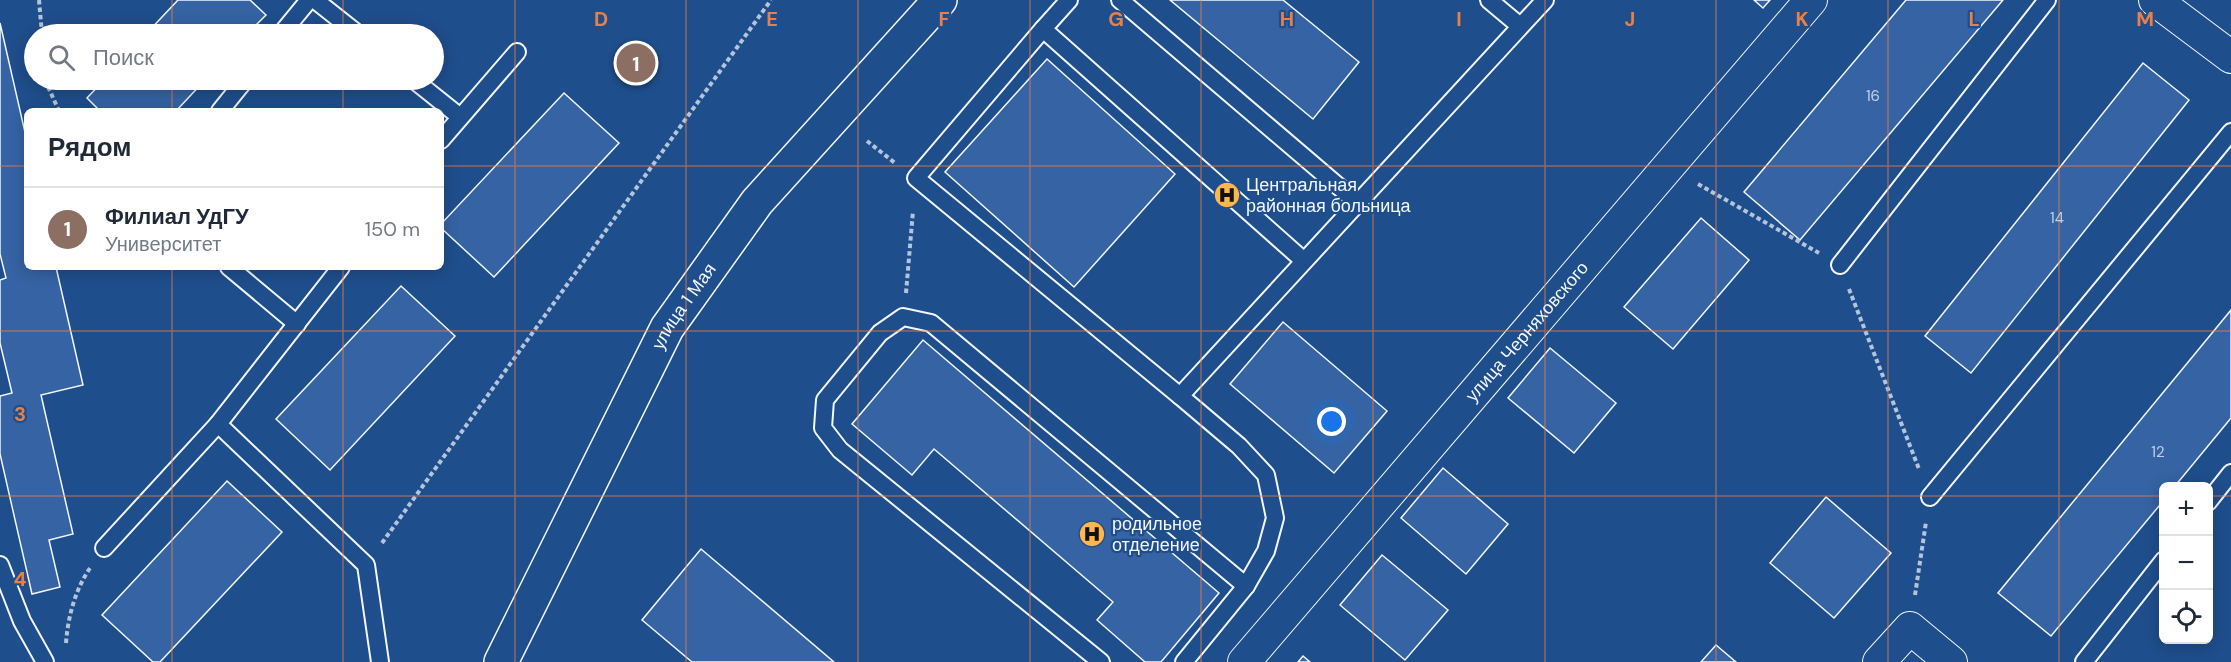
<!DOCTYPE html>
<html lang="ru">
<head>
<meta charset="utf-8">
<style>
  body { margin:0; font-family:"DM Sans",sans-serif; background:#f2f2f3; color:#1f2937 }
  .controls { position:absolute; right:18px; bottom:18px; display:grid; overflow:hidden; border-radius:9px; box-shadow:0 3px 15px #0003 }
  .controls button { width:54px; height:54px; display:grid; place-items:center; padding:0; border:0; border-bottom:2px solid #e0e1e3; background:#fff; color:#1f2937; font:30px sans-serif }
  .you { position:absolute; left:1332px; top:422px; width:21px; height:21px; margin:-15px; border:4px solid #fff; border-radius:50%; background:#1a73e8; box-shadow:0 0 0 9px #1a73e833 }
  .badge { display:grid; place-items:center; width:39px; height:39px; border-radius:50%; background:#846941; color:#fff; font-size:20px; font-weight:700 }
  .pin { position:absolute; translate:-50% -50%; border:3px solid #fff; box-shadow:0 2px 6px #0006 }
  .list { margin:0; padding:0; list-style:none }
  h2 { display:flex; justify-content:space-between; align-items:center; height:78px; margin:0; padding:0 24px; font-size:26px }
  h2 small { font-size:20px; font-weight:400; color:#747a83 }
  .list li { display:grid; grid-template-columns:39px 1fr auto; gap:18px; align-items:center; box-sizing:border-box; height:84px; padding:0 24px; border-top:2px solid #e0e1e3 }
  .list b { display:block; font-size:22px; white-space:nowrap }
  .list p { margin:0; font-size:20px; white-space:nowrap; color:#747a83 }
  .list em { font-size:20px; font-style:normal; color:#747a83 }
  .icon { flex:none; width:33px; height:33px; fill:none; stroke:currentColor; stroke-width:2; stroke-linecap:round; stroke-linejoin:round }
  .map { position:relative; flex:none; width:2231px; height:662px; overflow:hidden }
  .search { position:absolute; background:#fff; box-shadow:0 3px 15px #0003; left:24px; top:24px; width:420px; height:66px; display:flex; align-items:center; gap:15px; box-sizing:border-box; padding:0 21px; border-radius:33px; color:#747a83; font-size:22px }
  .panel { position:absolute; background:#fff; box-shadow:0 3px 15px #0003; left:24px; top:108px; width:420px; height:162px; border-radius:9px }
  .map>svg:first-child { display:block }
  .building { fill:#3563a3; stroke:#f2f6ff; stroke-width:1.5 }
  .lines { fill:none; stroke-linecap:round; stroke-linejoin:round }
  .service-casing { stroke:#f2f6ff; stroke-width:20 }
  .minor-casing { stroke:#f2f6ff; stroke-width:34 }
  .secondary-casing { stroke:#f2f6ff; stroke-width:36 }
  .path { stroke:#b3c4dc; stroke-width:4; stroke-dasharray:4.5 3; stroke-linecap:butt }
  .service { stroke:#1f4e8c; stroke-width:16 }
  .minor { stroke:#1f4e8c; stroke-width:32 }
  .secondary { stroke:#1f4e8c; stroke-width:33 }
  .grid { fill:none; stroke:#ea8049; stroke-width:1.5; stroke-opacity:0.55 }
  .labels { text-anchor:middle; stroke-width:4.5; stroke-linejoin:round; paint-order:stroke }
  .number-label { font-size:15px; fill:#c3d1e8 }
  .poi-label { font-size:18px; fill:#f2f6ff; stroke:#1f4e8c; text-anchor:start }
  .street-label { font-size:18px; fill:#f2f6ff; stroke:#1f4e8c }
  .grid-label { font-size:20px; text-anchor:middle; font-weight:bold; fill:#ea8049; stroke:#1f4e8c; stroke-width:4.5; stroke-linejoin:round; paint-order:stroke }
</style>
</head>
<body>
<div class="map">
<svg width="2231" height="662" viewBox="0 0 2231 662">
  <rect width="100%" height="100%" fill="#1f4e8c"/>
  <g class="building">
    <polygon points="178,0 250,0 266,15 247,34 146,34"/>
    <polygon points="1170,0 1283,0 1359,62 1313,119"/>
    <polygon points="1754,0 1770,0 1763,8"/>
    <polygon points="1906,0 2003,0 1800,240 1744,192"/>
    <polygon points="0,23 27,141 27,267 56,267 83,385 41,395 73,534 49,540 60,587 32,594 0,454 0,396 12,393 0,343 0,280 6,278 0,254"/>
    <polygon points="1047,59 1175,174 1074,287 945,172"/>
    <polygon points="2143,63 2189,100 1971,373 1925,336"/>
    <polygon points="104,80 205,80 176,111 100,111 87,98"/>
    <polygon points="564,93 619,143 494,277 441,228 441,224"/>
    <polygon points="1701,218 1749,260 1673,349 1624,307"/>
    <polygon points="401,286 455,336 330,470 276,419"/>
    <polygon points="2231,310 2231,418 2175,486 2164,486 2164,500 2051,636 1998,593"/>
    <polygon points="1283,322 1387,411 1334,473 1230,384"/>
    <polygon points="923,340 1219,593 1161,662 1145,662 1097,620 1113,602 934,449 912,475 852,424"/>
    <polygon points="1550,348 1616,403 1574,453 1508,398"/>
    <polygon points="1443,468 1508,524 1466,574 1401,518"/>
    <polygon points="227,481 282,532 160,662 153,662 102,615"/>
    <polygon points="1826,497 1891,553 1834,618 1770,563"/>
    <polygon points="701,549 834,662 692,662 642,620"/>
    <polygon points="1382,555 1448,610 1405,660 1340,605"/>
    <polygon points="1716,645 1736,662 1701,662"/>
    <polygon points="1303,656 1310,662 1298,662"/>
  </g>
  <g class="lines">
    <g class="service-casing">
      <g id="service">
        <polyline points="315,0 358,34"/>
        <polyline points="1120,0 1358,203"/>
        <polyline points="1489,0 1520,26"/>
        <polyline points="1043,29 1069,0"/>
        <polyline points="281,34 309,0"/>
        <polyline points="414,80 459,116"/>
        <polyline points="220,111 245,80"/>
        <polyline points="441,140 517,52"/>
        <polyline points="1840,265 2047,0"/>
        <polyline points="229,267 297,324"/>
        <polyline points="341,267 218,424 366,565 380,662"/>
        <polyline points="1180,396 916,178 1043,29 1304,261"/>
        <polyline points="1930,497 2231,132"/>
        <polyline points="2208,502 2231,473"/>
        <polyline points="104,548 218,424"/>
        <polyline points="0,565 22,621 45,662"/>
        <polyline points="1101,662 840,450 823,428 825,400 880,333 903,317 931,323 1246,586"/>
        <polyline points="1184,662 1246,586 1266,551 1275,518 1266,475 1239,446 1180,396 1545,0"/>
        <polyline points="2084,662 2164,560"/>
      </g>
    </g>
    <g class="minor-casing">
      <g id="minor">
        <polyline points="2155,0 2231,57"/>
        <path id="s1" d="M1244 662 1811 0"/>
        <polyline points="1879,662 1910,628 1951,662"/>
      </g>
    </g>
    <g class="secondary-casing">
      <g id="secondary">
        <path id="s2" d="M501 662 667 328 757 202 940 0"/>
      </g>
    </g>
    <g class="path">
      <polyline points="39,0 42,34"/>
      <polyline points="45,80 59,111"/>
      <polyline points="867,141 895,163"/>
      <polyline points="1698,184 1819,253"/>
      <polyline points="1849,289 1919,469"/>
      <polyline points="906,293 913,211"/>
      <polyline points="382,543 771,0"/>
      <polyline points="1915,595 1926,522"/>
      <path d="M66 643C68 617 75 590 90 568"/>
    </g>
    <use href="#service" class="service"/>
    <use href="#minor" class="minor"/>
    <use href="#secondary" class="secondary"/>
  </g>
  <path class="grid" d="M172 0V34M343 0V34M515 0V662M686 0V662M858 0V662M1030 0V662M1201 0V662M1373 0V662M1545 0V662M1716 0V662M1888 0V662M2059 0V662M172 80V111M343 80V111M0 166H27M441 166H2231M172 267V662M343 267V662M0 331H2231M0 496H2164M2208 496H2231"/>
  <defs>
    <g id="hospital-disc" transform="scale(1.35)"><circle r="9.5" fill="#ffb74d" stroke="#1f4e8c"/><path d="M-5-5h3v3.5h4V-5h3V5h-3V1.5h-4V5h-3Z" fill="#111"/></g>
  </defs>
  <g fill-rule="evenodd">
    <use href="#hospital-disc" x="1227" y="195"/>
    <use href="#hospital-disc" x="1092" y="534"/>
  </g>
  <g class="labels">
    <g class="number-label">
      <text x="1873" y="101">16</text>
      <text x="2057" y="223">14</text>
      <text x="2158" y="457">12</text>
    </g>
    <g class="poi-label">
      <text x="1246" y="191">Центральная<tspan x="1246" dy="21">районная больница</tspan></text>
      <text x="1112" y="530">родильное<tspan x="1112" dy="21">отделение</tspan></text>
    </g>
    <g class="street-label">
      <text dy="6" stroke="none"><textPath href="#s2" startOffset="400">улица 1 Мая</textPath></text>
      <text dy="6" stroke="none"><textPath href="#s1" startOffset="435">улица Черняховского</textPath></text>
    </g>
  </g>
  <g class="grid-label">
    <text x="601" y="26">D</text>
    <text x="772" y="26">E</text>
    <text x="944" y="26">F</text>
    <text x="1116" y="26">G</text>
    <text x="1287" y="26">H</text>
    <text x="1459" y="26">I</text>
    <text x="1630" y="26">J</text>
    <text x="1802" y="26">K</text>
    <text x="1974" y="26">L</text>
    <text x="2145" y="26">M</text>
    <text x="20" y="421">3</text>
    <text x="20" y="586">4</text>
  </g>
</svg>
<div class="controls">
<button>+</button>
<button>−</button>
<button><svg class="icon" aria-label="locate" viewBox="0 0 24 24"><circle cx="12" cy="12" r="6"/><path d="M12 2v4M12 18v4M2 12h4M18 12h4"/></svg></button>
</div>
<div class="you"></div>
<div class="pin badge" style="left:636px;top:63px;background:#8d6e63">1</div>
<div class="search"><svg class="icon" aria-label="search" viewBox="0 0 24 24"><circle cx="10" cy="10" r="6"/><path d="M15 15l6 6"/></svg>Поиск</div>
<section class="panel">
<h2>Рядом<small></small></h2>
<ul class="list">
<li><span class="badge" style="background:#8d6e63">1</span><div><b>Филиал УдГУ</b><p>Университет</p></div><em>150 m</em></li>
</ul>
</section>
</div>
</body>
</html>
